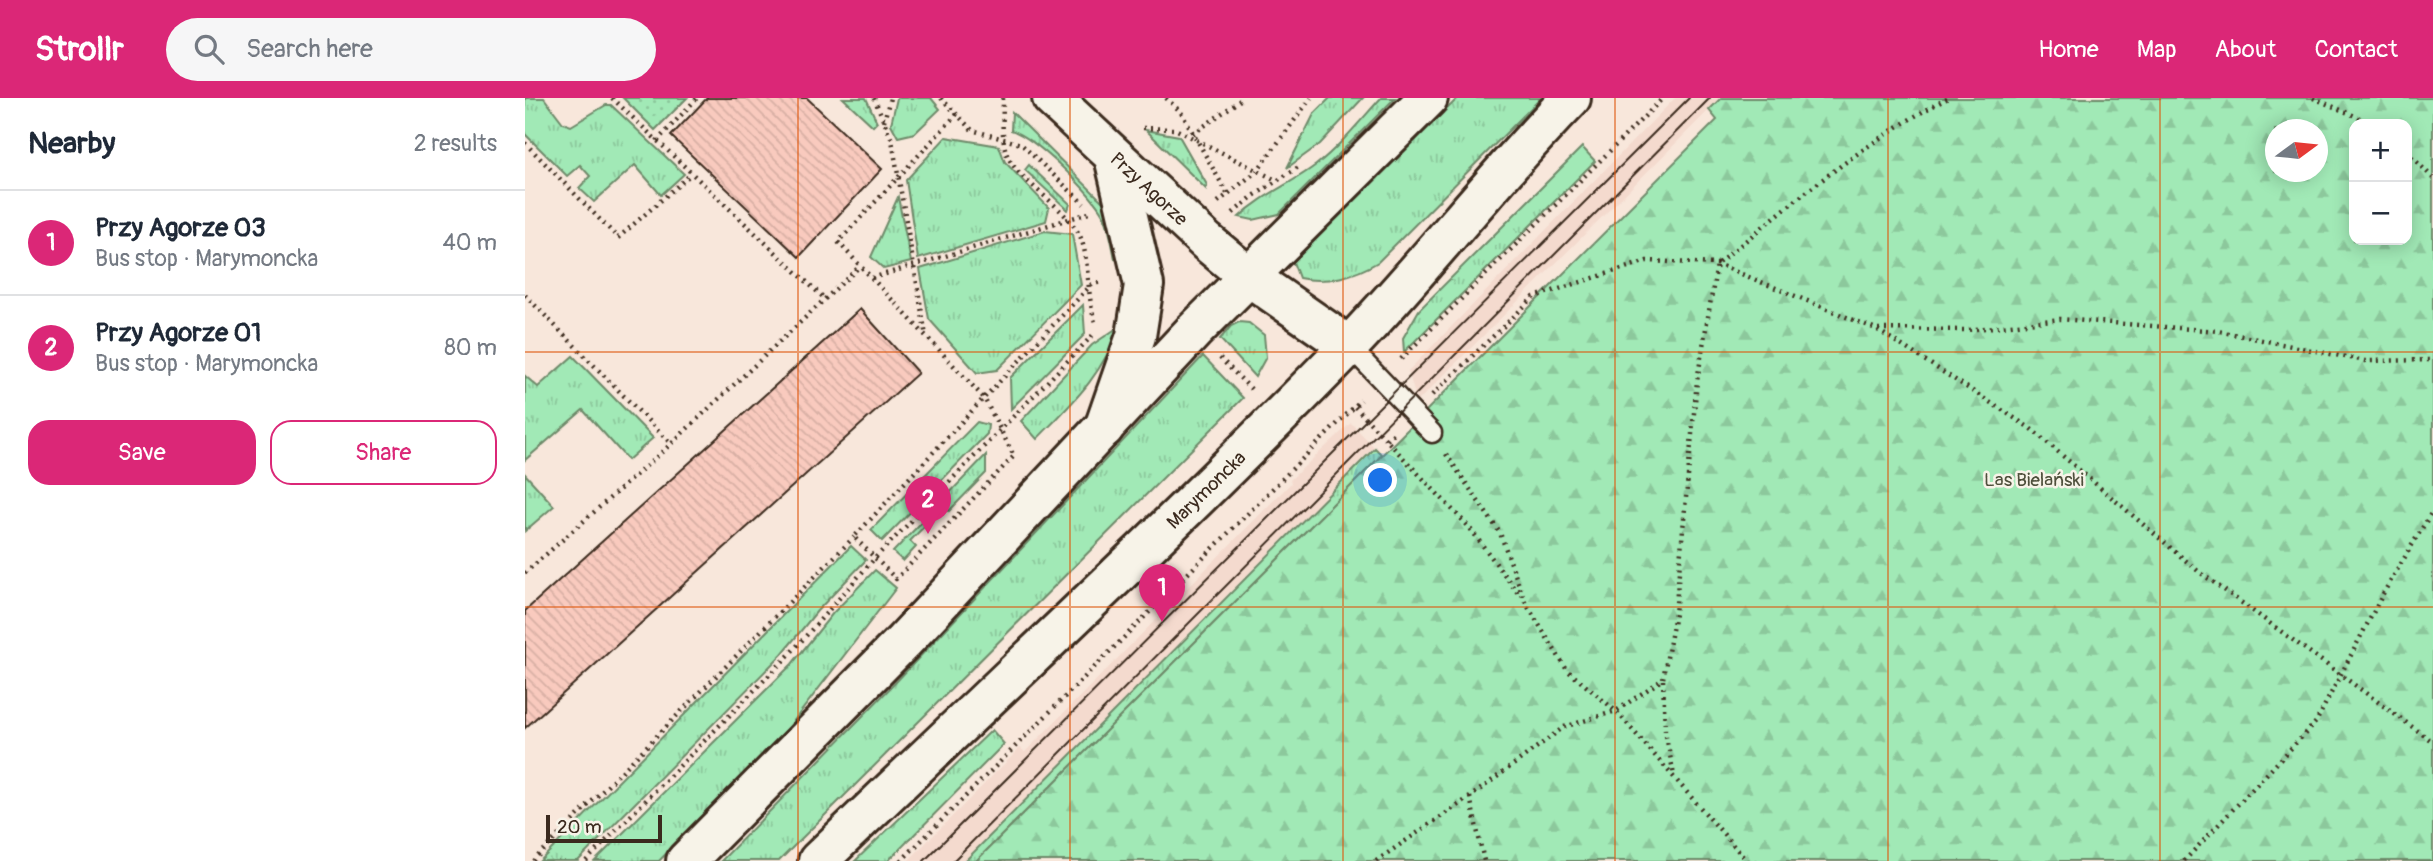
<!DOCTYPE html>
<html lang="en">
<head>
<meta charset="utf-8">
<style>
  body { margin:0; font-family:Pangolin,sans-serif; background:#f6f6f7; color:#1f2937 }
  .controls { position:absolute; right:21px; top:21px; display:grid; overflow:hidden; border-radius:14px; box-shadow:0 4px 18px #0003 }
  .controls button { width:63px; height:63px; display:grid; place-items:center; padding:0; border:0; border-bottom:2px solid #e0e1e3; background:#fff; color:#1f2937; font:35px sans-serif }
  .compass { position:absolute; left:1740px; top:21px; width:63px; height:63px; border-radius:50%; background:#fff; box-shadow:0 4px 18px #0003; rotate:75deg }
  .scale { position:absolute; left:21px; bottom:18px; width:116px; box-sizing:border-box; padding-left:7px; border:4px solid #3b2a1e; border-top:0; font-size:19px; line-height:24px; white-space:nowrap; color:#3b2a1e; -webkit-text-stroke:5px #f7f3e8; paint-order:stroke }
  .you { position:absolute; left:856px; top:383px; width:24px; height:24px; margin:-18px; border:5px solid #fff; border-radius:50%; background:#1a73e8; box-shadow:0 0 0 10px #1a73e833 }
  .badge { display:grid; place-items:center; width:46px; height:46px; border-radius:50%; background:#db2777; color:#fff; font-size:23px; font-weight:700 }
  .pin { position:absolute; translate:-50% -58px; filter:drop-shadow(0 2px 4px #0008) }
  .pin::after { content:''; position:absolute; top:37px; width:24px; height:21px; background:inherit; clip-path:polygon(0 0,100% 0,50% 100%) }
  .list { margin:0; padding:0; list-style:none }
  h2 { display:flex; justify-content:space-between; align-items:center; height:91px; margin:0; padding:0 28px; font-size:30px }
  h2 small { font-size:23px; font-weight:400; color:#747a83 }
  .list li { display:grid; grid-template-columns:46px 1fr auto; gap:21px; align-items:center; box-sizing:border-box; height:105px; padding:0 28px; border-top:2px solid #e0e1e3 }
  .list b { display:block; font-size:26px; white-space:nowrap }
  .list p { margin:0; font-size:23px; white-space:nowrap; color:#747a83 }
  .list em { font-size:23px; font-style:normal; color:#747a83 }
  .actions { display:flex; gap:14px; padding:21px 28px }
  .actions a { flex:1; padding:16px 0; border:2px solid #db2777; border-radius:21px; text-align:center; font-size:24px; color:#db2777 }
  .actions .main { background:#db2777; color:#fff }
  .icon { flex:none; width:38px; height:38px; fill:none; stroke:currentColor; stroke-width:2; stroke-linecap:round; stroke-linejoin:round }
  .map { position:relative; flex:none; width:1908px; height:763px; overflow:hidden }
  header { display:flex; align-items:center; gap:42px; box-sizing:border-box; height:98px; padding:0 35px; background:#db2777; color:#fff }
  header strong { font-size:33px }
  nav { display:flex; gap:38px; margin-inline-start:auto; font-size:24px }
  .search { width:490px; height:63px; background:#f6f6f7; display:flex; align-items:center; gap:18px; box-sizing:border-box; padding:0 24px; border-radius:38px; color:#747a83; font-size:26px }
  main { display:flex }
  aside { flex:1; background:#fff }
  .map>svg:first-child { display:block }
  .built { fill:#f4dace }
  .grass { fill:url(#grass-tufts); stroke:#6e8a6a; stroke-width:2 }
  .forest { fill:url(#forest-firs); stroke:#6e8a6a; stroke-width:2; fill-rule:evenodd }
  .park { fill:url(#park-dots); stroke:#6e8a6a; stroke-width:2 }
  .building { fill:url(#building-back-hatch); stroke:#3b2a1e; stroke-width:2 }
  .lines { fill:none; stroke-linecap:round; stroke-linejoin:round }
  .service-casing { stroke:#3b2a1e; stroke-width:23 }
  .tertiary-casing { stroke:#3b2a1e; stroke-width:44 }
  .secondary-casing { stroke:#3b2a1e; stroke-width:44 }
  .path { stroke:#3b2a1e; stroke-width:4.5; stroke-dasharray:2 5; stroke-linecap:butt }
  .service { stroke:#f7f3e8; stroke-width:18 }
  .tertiary { stroke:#f7f3e8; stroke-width:38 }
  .secondary { stroke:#f7f3e8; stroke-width:38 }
  .tram { stroke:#3b2a1e; stroke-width:2 }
  .grid { fill:none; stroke:#df570d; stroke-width:2; stroke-opacity:0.55 }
  .labels { text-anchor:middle; stroke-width:5; stroke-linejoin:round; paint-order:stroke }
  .street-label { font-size:19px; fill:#3b2a1e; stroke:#f7f3e8 }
  .park-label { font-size:19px; fill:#4f503c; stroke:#f7f3e8 }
</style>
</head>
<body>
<header>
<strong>Strollr</strong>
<div class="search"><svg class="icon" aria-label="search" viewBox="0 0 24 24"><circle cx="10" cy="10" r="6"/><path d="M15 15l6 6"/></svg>Search here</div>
<nav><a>Home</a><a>Map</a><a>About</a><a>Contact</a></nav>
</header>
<main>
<aside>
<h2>Nearby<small>2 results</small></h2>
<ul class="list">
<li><span class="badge">1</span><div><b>Przy Agorze 03</b><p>Bus stop · Marymoncka</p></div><em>40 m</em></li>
<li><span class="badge">2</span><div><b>Przy Agorze 01</b><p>Bus stop · Marymoncka</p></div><em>80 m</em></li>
</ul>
<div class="actions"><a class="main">Save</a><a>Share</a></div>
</aside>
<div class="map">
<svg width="1908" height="763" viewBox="0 0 1908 763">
  <defs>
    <pattern id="grass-tufts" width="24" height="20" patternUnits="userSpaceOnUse" patternTransform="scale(1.75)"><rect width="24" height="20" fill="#a1e9b6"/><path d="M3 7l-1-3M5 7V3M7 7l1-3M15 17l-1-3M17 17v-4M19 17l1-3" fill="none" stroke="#8cc89c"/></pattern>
    <pattern id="forest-firs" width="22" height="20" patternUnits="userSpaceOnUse" patternTransform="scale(1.75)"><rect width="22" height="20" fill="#a1e9b6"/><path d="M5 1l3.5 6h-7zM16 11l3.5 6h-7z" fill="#8cc89c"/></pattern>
    <pattern id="park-dots" width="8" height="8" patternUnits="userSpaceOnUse" patternTransform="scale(1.75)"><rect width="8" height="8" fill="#a1e9b6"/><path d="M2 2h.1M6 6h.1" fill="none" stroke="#8cc89c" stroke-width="1.8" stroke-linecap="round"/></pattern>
    <pattern id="building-back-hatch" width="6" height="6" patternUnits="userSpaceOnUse" patternTransform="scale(1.75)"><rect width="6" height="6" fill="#f9cabe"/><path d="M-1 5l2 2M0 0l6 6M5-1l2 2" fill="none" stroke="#d6aea3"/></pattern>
  </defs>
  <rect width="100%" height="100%" fill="#f8e7db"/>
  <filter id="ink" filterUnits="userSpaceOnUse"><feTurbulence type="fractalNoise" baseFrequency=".0143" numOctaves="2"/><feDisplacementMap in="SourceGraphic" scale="14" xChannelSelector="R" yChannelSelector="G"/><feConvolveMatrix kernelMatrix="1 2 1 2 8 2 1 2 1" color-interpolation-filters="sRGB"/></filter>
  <g filter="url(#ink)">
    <g class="built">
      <polygon points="1150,0 1196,0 892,304 883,273"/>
      <polygon points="826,325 850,350 440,763 383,763 495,650 500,654 766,385 765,382"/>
    </g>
    <g class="grass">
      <polygon points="0,0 19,0 38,25 46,28 81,7 86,7 159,76 136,97 110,67 69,104 54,90 65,78 55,67 42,78 0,36"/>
      <polygon points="318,0 341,0 352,24 348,28"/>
      <polygon points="372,0 406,0 415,11 390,35 373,39 366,26"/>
      <polygon points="805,0 838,0 795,46 762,70 789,16"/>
      <path d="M856 0H870L754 116 728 122 714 119C737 97 766 86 791 67 816 47 835 23 856 0Z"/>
      <path d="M933 0H1016L853 164C830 178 801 186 774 180L768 164Z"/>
      <path d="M487 14 583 109 594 163 590 161C587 146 585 131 579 118 565 93 512 41 486 32Z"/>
      <polygon points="621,32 654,38 682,87 681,91"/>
      <polygon points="421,39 474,48 480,64 524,110 521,123 393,161 381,82"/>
      <polygon points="1057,49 1070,63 879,254 878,240 894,212"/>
      <polygon points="504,67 545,106 543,112 500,72"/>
      <polygon points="373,99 386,164 359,171 346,159"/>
      <polygon points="520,133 547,136 556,187 472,272 452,275 404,221 395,171"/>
      <polygon points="558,207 560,236 486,311 485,280"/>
      <polygon points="714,224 724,225 739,237 741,259 730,279 695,241 706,228"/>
      <path d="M595 228C576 279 549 303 512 341L496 323 567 247Z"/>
      <polygon points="48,258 128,340 103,362 58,312 0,362 0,278 13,289"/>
      <polygon points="678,258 718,300 254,763 196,763 370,585"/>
      <polygon points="452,324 463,327 462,336 357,443 346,432"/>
      <polygon points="850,350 857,357 451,763 440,763"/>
      <polygon points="461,357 461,375 424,413 419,408 385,443 391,449 378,463 368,454"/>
      <polygon points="0,376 29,408 0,433"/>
      <polygon points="326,448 341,462 292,513 257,556 53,763 15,763"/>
      <polygon points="350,472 371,490 264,629 134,763 70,763 267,566 308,515"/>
      <polygon points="467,632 479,646 363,763 330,763"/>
    </g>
    <path class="forest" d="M1196 0H1908V763H451L1192 22 1184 12ZM1829 26H1882V142H1829ZM1750 32H1792V74H1750Z"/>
    <polygon class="park" points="98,0 162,0 130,32"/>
    <g class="building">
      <polygon points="182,0 282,0 357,71 274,159 146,38"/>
      <polygon points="335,211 393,275 0,630 0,513"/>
    </g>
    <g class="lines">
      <g class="service-casing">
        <polyline id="service" points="824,248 907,335"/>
      </g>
      <g class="tertiary-casing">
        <g id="tertiary">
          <path id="s1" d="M527 0 682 144 723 178 824 248"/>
          <polyline points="579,330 611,238 619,187 589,59"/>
        </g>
      </g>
      <g class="secondary-casing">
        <g id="secondary">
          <polyline points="161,763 379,543 669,233 903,0"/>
          <path id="s2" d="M293 763C470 592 652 425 823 249 901 168 968 80 1046 0"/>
        </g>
      </g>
      <g class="path">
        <polyline points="87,0 300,201"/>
        <polyline points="349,0 367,42 401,238"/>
        <polyline points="416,0 447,32 496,46 559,106"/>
        <path d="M478 0C478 17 476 37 481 54 490 82 539 106 555 138 565 160 561 199 571 227"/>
        <polyline points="641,0 656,14 703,97"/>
        <polyline points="1788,0 1849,26"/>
        <polyline points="432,16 313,144 459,300 329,439 371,481 489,358 459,300 567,186 578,184"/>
        <polyline points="359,23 365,0"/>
        <polyline points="618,30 650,31 751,82"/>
        <polyline points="668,36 718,0"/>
        <polyline points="132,43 172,0"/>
        <polyline points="0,45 93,140 166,76"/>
        <polyline points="1882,54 1908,80"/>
        <polyline points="693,104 732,73 786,0"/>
        <polyline points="708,115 727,99 775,68"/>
        <polyline points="347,180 564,115"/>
        <polyline points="0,197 146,346 335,168"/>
        <polyline points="1353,231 1443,232 1535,221 1693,233 1840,263 1908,262"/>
        <polyline points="695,260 726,291"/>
        <polyline points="876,261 1138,0"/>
        <polyline points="907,297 1009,199 1122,163 1192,166 1351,231 1505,330 1673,473 1908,644"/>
        <polyline points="830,309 944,429 995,498"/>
        <polyline points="862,342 869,335"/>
        <polyline points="921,356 975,435 1000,504 1042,572 1091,613 1222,763"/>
        <polyline points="0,475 146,346"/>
        <polyline points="1138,582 1140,633 1149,677"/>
        <polyline points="945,699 959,763"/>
        <polyline points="8,763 329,439"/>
        <polyline points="61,763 263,558 350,460 568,237"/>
        <polyline points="376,763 836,302"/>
        <path d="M851 763 945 699 1039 629 1091 613 1138 581 1150 516 1172 283 1192 166C1265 107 1339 43 1423 0"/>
        <polyline points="1659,763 1791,624 1859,494 1908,412"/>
      </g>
      <use href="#service" class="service"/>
      <use href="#tertiary" class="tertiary"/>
      <use href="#secondary" class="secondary"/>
      <g class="tram">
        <polyline points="399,763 1164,0"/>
        <polyline points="428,763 1185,0"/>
      </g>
    </g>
  </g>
  <path class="grid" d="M273 0V763M545 0V763M818 0V763M1090 0V763M1363 0V763M1635 0V763M0 254H1908M0 509H1908"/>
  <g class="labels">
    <g class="street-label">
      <text dy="7" stroke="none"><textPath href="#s1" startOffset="133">Przy Agorze</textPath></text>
      <text dy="7" stroke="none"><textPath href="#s2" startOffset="537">Marymoncka</textPath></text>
    </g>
    <g class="park-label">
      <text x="1509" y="388">Las Bielański</text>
    </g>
  </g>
</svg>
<div class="controls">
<button>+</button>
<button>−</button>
</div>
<svg class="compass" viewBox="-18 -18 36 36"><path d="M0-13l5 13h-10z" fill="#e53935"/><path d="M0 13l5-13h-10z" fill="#747a83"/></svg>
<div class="scale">20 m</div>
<div class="you"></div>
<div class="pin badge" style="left:637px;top:524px">1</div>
<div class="pin badge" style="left:403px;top:436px">2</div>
</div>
</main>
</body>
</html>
